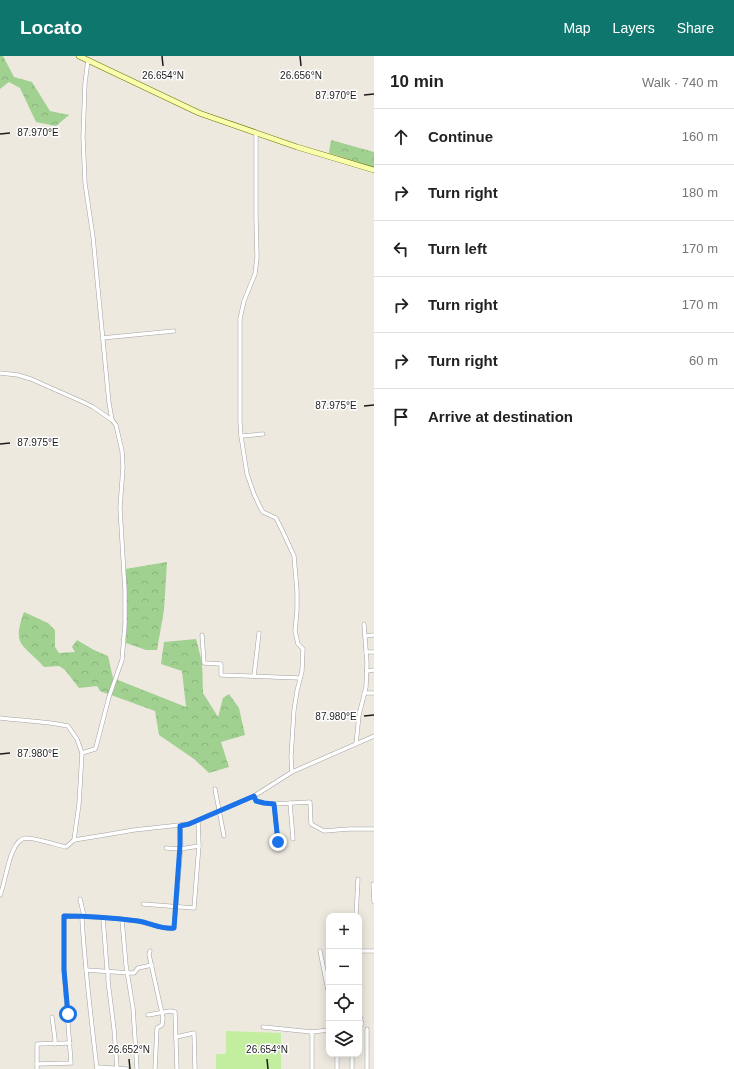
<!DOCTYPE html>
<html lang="en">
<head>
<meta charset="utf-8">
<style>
  body { margin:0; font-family:Helvetica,sans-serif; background:#f6f6f6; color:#222 }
  .controls { position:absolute; right:12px; bottom:12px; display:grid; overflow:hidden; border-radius:8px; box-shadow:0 2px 10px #0003 }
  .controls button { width:36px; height:36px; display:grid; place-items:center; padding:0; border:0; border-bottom:1px solid #e0e0e0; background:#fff; color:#222; font:20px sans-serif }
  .stop { position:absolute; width:12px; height:12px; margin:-9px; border:3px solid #1a73e8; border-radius:50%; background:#fff }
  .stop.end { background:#1a73e8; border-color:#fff; box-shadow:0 1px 4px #0008 }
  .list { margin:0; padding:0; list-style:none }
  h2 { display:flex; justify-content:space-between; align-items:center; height:52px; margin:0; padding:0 16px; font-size:17px }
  h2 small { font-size:13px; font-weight:400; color:#767676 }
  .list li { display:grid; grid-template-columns:26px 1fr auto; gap:12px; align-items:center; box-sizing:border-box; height:56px; padding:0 16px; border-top:1px solid #e0e0e0 }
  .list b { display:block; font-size:15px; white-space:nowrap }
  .list em { font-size:13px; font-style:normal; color:#767676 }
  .icon { flex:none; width:22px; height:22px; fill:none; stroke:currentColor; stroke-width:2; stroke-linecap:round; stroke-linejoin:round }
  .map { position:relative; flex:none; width:374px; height:1013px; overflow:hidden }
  header { display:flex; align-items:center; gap:24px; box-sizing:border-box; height:56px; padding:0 20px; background:#0f766e; color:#fff }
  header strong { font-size:19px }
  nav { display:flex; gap:22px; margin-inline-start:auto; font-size:14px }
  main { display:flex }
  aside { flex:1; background:#fff }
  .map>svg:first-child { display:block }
  .grass { fill:#c3ed9f }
  .forest { fill:url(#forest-crowns) }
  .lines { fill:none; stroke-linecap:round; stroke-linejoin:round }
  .street-casing { stroke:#a2a2a2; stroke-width:4.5 }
  .secondary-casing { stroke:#647300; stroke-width:6 }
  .street { stroke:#fff; stroke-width:3.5 }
  .secondary { stroke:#f8feac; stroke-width:5 }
  .route { stroke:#1a73e8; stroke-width:5 }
  .ticks { fill:none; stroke:#1b1b1b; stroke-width:1.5 }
  .ticks-label { font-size:10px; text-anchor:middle; fill:#1b1b1b; stroke:#fff; stroke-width:3; stroke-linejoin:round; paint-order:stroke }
</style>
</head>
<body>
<header>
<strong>Locato</strong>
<nav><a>Map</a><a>Layers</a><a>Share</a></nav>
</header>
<main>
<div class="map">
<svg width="374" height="1013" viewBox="0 0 374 1013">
  <defs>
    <pattern id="forest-crowns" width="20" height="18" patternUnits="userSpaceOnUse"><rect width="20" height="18" fill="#a1d190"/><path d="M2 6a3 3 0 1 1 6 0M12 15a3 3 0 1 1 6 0" fill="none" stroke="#8ab37c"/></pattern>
  </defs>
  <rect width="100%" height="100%" fill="#ede9df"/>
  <polygon class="grass" points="226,975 281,977 281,1013 216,1013 216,998 226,998"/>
  <g class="forest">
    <polygon points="0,0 3,0 14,21 32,26 50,55 69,59 56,70 36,66 20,32 9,26 0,33"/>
    <polygon points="331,84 374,96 374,111 329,97"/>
    <polygon points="167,506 164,554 157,594 146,594 126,587 127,538 125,513"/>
    <path d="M24 556 48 567 55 574V591L59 597 75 596 72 591 77 584 94 594 108 600 113 622 186 651 182 615 161 608 164 586 196 583 202 606 203 637 218 661 223 642 229 638 239 652 245 679 221 686 229 711 209 717 194 703 159 679 155 655 100 635 97 630 79 632 65 614 59 610 44 611C24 588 11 591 24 556Z"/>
  </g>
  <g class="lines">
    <g class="street-casing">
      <g id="street">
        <polyline points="256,77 256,162 257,201 255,218 244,245 240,263 240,367 241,380 247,418 254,438 260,451 263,456 276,462 283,476 294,500 297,535 297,554 295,575 298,588 303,593 302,615 297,635 294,654 291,701 292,716"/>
        <polyline points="102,282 174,275"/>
        <polyline points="0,317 18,319 31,323 83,346 93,351 112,364"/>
        <polyline points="241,380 263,378"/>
        <polyline points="202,579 204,607 221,608 221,619 300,622"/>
        <polyline points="365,580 374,579"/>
        <polyline points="366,596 374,596"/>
        <polyline points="367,615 374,614"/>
        <polyline points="254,620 259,577"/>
        <polyline points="364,637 374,637"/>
        <path d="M0 662C23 665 45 665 68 670L77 683 82 697 79 748 74 784"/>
        <polyline points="356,688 359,659 366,631 367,607 364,568"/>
        <polyline points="82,697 95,693 96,691 109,641 122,604 125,568 125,535 120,452 123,411 122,395 116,369 112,364 109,347 93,181 85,127 83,81 85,27 88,4"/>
        <polyline points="215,733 224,780"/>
        <polyline points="254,740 256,745 264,747 274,748 310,746 311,768 324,775 349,773 374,773"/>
        <polyline points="290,747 293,783"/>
        <polyline points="274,748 278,786"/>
        <polyline points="166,792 180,793 199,790"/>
        <polyline points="373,828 374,846"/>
        <path d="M0 839C6 827 9 783 26 782 35 782 57 789 66 791L74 784 105 779 134 774 189 768 254 740 292 716 374 680"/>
        <path d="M80 843 84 860 82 863C85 913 91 963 97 1013"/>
        <polyline points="143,848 194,852 199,789 198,765"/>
        <polyline points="356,860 358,823"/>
        <polyline points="103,862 107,913 108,915 108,925 114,973 117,1012"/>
        <polyline points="122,864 126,909 133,952 137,1013"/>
        <polyline points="150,895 149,898 150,903 163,962 162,969 157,972 155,1013"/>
        <polyline points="320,895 329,939"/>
        <polyline points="359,895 374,895"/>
        <polyline points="86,914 130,917 134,917 138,912 152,909"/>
        <polyline points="359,957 362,968 359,971"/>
        <polyline points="148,959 170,955 175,956 177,1013"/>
        <polyline points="52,961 55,983 55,988"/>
        <polyline points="263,971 312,976"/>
        <polyline points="367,973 367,1013"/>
        <polyline points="176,981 194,977 195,1013"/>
        <path d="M37 1008 71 1007 64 914V860C89 860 114 862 138 865 151 867 162 874 174 872L181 789 180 770"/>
        <polyline points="97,1011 127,1013"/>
        <polyline points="37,1013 37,988 70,987"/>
        <polyline points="312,1013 312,976 329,974"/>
        <polyline points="337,1013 337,998"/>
        <polyline points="352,1013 352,998"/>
      </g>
    </g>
    <g class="secondary-casing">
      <polyline id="secondary" points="79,0 199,57 297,91 374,114"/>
    </g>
    <use href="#street" class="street"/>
    <use href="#secondary" class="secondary"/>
  </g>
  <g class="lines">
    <path class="route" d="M68 958 64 914V860C89 860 114 862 138 865 151 867 162 874 174 872L180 789V770L189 768 254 740 256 745 264 747 274 748 278 786"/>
  </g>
  <path class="ticks" d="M162 0 163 10M300 0 301 10M364 39 374 38M0 78 10 77M364 350 374 349M0 388 10 387M364 660 374 659M0 698 10 697M129 1003 130 1013M267 1003 268 1013"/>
  <g class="ticks-label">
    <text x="163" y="23">26.654°N</text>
    <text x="301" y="23">26.656°N</text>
    <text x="336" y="43">87.970°E</text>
    <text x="38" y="80">87.970°E</text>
    <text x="336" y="353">87.975°E</text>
    <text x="38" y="390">87.975°E</text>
    <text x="336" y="664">87.980°E</text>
    <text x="38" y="701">87.980°E</text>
    <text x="129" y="997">26.652°N</text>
    <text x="267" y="997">26.654°N</text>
  </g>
</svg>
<div class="controls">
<button>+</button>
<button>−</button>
<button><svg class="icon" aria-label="locate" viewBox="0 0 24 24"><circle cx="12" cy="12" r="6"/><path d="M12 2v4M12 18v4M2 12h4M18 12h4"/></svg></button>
<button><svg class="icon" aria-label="layers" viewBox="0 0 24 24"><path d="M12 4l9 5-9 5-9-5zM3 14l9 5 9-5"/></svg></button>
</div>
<div class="stop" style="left:68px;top:958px"></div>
<div class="stop end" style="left:278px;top:786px"></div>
</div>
<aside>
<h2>10 min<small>Walk · 740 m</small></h2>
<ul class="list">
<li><svg class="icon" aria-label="ahead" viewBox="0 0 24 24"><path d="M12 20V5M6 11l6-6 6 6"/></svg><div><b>Continue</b></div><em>160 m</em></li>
<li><svg class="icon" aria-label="right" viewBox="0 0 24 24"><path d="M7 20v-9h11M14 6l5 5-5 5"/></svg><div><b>Turn right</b></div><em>180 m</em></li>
<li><svg class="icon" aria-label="left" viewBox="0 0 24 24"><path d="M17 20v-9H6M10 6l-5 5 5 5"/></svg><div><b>Turn left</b></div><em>170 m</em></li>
<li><svg class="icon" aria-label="right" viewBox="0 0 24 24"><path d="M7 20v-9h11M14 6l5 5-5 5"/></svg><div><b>Turn right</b></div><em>170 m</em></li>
<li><svg class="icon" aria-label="right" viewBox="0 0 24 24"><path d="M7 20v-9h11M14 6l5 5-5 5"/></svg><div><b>Turn right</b></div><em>60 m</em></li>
<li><svg class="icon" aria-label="arrive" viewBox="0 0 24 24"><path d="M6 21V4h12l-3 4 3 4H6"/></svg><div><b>Arrive at destination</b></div></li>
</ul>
</aside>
</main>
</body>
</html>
